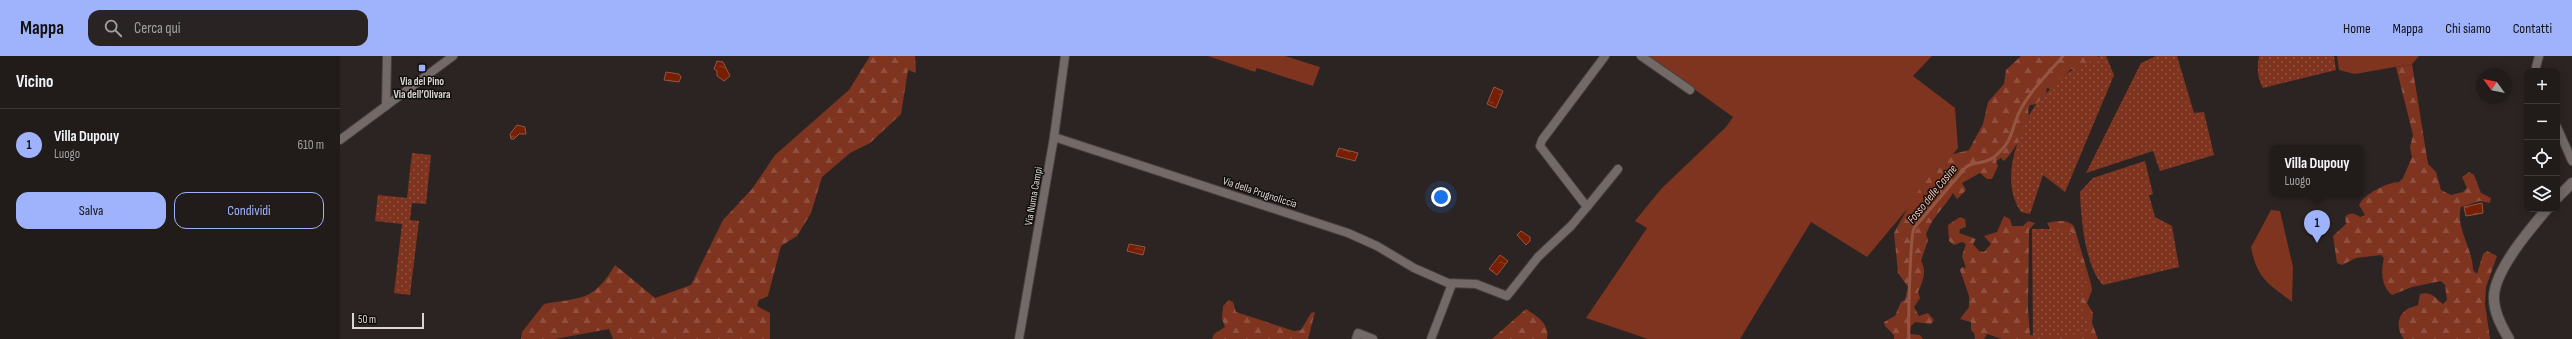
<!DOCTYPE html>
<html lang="it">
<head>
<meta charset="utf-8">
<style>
  body { margin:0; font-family:"Sofia Sans Condensed",sans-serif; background:#292423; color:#f1f3f6 }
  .controls { position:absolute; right:12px; top:12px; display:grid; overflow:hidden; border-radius:8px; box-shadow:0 2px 10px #0003 }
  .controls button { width:36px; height:36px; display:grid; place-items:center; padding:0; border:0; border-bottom:1px solid #3e3939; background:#211b1a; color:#f1f3f6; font:20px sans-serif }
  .compass { position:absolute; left:2136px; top:12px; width:36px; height:36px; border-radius:50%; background:#211b1a; box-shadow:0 2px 10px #0003; rotate:303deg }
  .scale { position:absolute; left:12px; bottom:10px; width:72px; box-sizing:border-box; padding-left:4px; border:2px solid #dad5d3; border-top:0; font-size:11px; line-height:14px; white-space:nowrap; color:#dad5d3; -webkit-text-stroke:3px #120e0d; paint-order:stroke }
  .you { position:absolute; left:1101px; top:141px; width:14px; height:14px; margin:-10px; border:3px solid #fff; border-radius:50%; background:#1a73e8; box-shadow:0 0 0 6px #1a73e833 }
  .badge { display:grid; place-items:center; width:26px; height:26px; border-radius:50%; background:#9fb3fd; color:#111; font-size:13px; font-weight:700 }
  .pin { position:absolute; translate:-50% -33px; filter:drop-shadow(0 1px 2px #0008) }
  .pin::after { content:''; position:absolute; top:21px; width:14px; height:12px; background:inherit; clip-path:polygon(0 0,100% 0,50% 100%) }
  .popup { position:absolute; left:1930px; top:89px; width:94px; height:52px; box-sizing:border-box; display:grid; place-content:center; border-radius:8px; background:#211b1a; filter:drop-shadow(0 1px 3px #0005); font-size:13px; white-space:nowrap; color:#a2a1a2 }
  .popup b { font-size:15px; color:#f1f3f6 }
  .popup::after { content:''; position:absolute; left:50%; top:100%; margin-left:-8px; border:8px solid transparent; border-top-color:#211b1a }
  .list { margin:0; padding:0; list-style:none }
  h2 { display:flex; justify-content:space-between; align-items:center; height:52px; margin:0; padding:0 16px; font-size:17px }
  h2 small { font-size:13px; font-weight:400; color:#a2a1a2 }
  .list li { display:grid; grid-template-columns:26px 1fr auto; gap:12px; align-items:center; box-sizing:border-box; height:72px; padding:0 16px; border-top:1px solid #3e3939 }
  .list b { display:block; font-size:15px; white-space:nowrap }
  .list p { margin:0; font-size:13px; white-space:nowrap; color:#a2a1a2 }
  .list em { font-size:13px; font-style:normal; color:#a2a1a2 }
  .actions { display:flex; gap:8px; padding:12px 16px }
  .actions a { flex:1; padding:9px 0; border:1px solid #9fb3fd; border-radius:12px; text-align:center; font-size:14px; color:#9fb3fd }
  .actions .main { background:#9fb3fd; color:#111 }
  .icon { flex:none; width:22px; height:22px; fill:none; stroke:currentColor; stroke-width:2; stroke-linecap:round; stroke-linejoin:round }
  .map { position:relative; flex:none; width:2232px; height:283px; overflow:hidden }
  header { display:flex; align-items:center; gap:24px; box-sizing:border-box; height:56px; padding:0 20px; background:#9fb3fd; color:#111 }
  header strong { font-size:19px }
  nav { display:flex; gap:22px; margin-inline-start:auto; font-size:14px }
  .search { width:280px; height:36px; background:#292423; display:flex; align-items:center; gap:10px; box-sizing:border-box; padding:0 14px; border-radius:12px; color:#a2a1a2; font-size:15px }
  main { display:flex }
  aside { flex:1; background:#211b1a }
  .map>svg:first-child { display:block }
  .grass { fill:#7f3420 }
  .forest { fill:url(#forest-firs) }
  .garden { fill:url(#garden-dots) }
  .water { fill:url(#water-ripples); stroke:#955541 }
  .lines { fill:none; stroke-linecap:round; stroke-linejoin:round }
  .stream { stroke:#955541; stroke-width:3 }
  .street-casing { stroke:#47413f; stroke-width:10 }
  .secondary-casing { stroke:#47413f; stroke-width:12 }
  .street { stroke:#736a67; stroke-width:8 }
  .secondary { stroke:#736a67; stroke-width:10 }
  .poi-dot { fill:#9fb3fd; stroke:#120e0d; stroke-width:1.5 }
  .labels { text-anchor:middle; stroke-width:3; stroke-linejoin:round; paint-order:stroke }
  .poi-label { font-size:11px; font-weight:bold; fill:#dad5d3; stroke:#120e0d }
  .street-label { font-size:11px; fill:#dad5d3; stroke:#120e0d }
  .water-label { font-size:12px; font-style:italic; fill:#f8c4b6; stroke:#120e0d }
</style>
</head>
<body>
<header>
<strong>Mappa</strong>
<div class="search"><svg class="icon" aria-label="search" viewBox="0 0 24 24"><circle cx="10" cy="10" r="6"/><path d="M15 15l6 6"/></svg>Cerca qui</div>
<nav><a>Home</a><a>Mappa</a><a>Chi siamo</a><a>Contatti</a></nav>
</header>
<main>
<aside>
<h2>Vicino<small></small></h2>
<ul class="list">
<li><span class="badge">1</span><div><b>Villa Dupouy</b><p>Luogo</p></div><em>610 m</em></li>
</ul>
<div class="actions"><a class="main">Salva</a><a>Condividi</a></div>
</aside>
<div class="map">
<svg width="2232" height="283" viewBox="0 0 2232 283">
  <defs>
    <pattern id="forest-firs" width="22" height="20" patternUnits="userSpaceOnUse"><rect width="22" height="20" fill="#7f3420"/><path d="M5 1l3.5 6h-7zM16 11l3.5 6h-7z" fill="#915040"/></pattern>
    <pattern id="garden-dots" width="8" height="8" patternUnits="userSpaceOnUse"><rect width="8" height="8" fill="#7f3420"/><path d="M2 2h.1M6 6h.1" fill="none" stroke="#915040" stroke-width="1.8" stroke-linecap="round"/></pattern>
    <pattern id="water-ripples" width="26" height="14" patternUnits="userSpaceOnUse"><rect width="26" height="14" fill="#771e03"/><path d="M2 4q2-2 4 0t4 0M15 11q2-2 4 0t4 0" fill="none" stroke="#8a3e27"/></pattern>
  </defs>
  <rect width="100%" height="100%" fill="#2c2422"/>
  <g class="grass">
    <polygon points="868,0 945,0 980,11 973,30 917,12 915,16"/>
    <polygon points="1308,0 1592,0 1573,20 1615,52 1618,92 1527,201 1471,166 1400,283 1308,283 1246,262 1307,172 1295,165 1321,133 1386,71 1393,61"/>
    <polygon points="1997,0 2079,0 2072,8 2015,18 1999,14"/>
    <path d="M1931 154 1940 155 1953 211 1952 246C1928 227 1917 223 1911 191Z"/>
  </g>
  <g class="forest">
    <path d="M530 0H575L576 17 568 14 561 58 530 87 510 97 482 121 471 157 457 180 441 190 428 240 419 244 417 250 430 257V283H273L269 273 215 283H181L182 276 204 248C242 241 253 246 275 209L315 242 351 229 383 164 412 133 435 99 509 34Z"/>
    <path d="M1681 0H1758L1755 7 1738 15 1731 13 1724 20V26L1716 34 1707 32 1704 47 1690 49 1688 53 1690 69C1680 80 1674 96 1664 105L1661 102 1656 105 1658 110 1652 123H1647L1640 117 1622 127 1626 134 1617 143 1613 137C1604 152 1593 160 1586 178L1588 184 1581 205C1587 215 1583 226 1578 236L1580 242 1574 251 1579 260 1588 257 1594 264 1591 268 1575 266 1571 270 1570 278 1580 279 1583 283H1554V279L1545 270 1544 266 1555 260 1561 246 1565 244 1568 231 1558 217 1554 177 1571 146 1599 105 1606 100 1629 94 1643 68 1648 46 1664 28 1666 14Z"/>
    <path d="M2072 8 2088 108 2096 116 2101 134 2111 139 2123 136 2127 132 2122 121 2129 116 2134 119 2141 137 2151 142 2150 147 2140 145 2121 151C2115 171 2133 193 2133 214L2137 218 2143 198 2147 195 2157 200 2146 231 2145 248 2150 283H2064C2057 275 2056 261 2066 254 2069 251 2074 251 2078 249L2080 238C2092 235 2094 241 2103 248L2107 244 2105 229 2101 225 2072 231 2052 239C2041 231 2041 214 2044 202L2041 199 2016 202 2002 209 1997 207 1993 180 2006 168 2005 161C2011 156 2014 157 2020 161L2025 159 2019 149C2024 138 2048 126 2059 126L2063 122 2072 101 2070 91 2073 79 2056 11Z"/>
    <path d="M1664 160 1670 163 1672 170H1683L1688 165 1695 167 1689 174 1688 253 1690 279 1700 280 1749 273 1740 255 1739 202 1734 199 1738 195H1733L1732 181 1729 176 1722 174 1713 178 1707 167C1717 165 1726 163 1734 170L1751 228 1752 234 1747 247 1753 257 1752 267 1758 283H1662L1647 278 1644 283H1635L1634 277 1631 274V266L1620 263 1629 251V240L1620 214 1622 211 1626 212 1622 200 1626 188 1622 186 1614 189 1609 185 1608 169 1620 161 1625 163 1626 171 1620 173 1619 177 1636 183 1633 188 1639 195 1644 196 1651 188 1644 180 1657 176Z"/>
    <polygon points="889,244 893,246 896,256 954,275 961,274 971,257 975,256 968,283 872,283 874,278 885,271 882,263 883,250"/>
    <path d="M1186 253C1197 260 1210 268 1207 283H1152Z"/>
  </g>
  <g class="garden">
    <path d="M1760 0H1766L1774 19 1725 136 1703 119 1690 158 1681 156C1661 126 1675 87 1690 58 1696 46 1711 33 1720 23 1730 13 1748 7 1760 0Z"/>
    <polygon points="1816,0 1837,0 1854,57 1864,56 1874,99 1820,115 1813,95 1746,117 1801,7"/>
    <path d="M1919 0H1994L1996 14 1923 32C1917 22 1917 11 1919 0Z"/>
    <polygon points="72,97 91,99 86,148 72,147 70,164 79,165 70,239 54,237 62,168 35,165 38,139 67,142"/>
    <path d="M1805 105 1813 138 1809 139 1815 161 1832 170 1839 211 1763 229C1745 211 1741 162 1740 136L1753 122Z"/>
    <polygon points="1692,173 1719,173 1732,176 1747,229 1740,243 1751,277 1693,282"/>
  </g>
  <g class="water">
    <polygon points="377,5 383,6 390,20 384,25 377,20 377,15 374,13"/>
    <polygon points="326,16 339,18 341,21 339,26 324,24"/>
    <polygon points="1154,31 1163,35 1156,52 1147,48"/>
    <polygon points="177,69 185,71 186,78 179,78 174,83 171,83 170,78"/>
    <polygon points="999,92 1018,97 1015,105 996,100"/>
    <polygon points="2142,147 2143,157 2126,160 2124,151"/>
    <polygon points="1181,175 1190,181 1190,185 1186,189 1177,179"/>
    <polygon points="789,188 805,191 803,199 787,195"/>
    <polygon points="1160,199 1168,205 1157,219 1149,213"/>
  </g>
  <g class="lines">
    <path class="stream" d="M1569 283C1568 270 1570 181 1574 172L1626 111C1635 105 1646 108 1654 101 1676 83 1670 71 1682 51 1693 31 1709 17 1723 0"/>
    <g class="street-casing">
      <g id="street">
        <polyline points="1301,0 1350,34"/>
        <polyline points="2195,15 2199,0"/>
        <polyline points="46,50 47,0"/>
        <polyline points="2217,71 2232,105"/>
        <polyline points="714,81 1008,177 1037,190 1074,212 1108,227 1136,228 1167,240 1198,201 1231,170 1247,151 1200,90 1202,84 1265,0"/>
        <polyline points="0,84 113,0"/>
        <polyline points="1247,151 1278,113"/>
        <polyline points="679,283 714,81 725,0"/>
        <polyline points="1016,283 1018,277 1033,283"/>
        <polyline points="1091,283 1112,228"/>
      </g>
    </g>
    <g class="secondary-casing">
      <g id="secondary">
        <polyline points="2217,142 2232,127"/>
        <path d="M2169 283C2161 270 2153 255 2154 239 2156 213 2190 173 2207 153"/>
      </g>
    </g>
    <use href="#street" class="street"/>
    <use href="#secondary" class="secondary"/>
  </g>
  <rect class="poi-dot" x="78" y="8" width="8" height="8" rx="2"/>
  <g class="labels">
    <g class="poi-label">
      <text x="82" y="29">Via del Pino<tspan x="82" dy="13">Via dell’Olivara</tspan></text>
    </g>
    <g class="street-label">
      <text transform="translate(920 136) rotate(18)" y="4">Via della Prugnoliccia</text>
      <text transform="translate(693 140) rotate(-80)" y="4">Via Numa Campi</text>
    </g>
    <g class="water-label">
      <text transform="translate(1592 138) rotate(-51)" y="4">Fosso delle Casine</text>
    </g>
  </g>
</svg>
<div class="controls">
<button>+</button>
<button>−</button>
<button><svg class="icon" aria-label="locate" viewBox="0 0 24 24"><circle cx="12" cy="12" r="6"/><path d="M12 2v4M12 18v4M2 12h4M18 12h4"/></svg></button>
<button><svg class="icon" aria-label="layers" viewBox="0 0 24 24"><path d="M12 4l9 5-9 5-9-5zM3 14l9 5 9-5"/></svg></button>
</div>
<svg class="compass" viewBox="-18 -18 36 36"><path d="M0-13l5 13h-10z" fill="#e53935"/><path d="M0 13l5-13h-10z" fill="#a2a1a2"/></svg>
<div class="scale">50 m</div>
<div class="you"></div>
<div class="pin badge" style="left:1977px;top:187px">1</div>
<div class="popup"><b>Villa Dupouy</b>Luogo</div>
</div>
</main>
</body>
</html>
